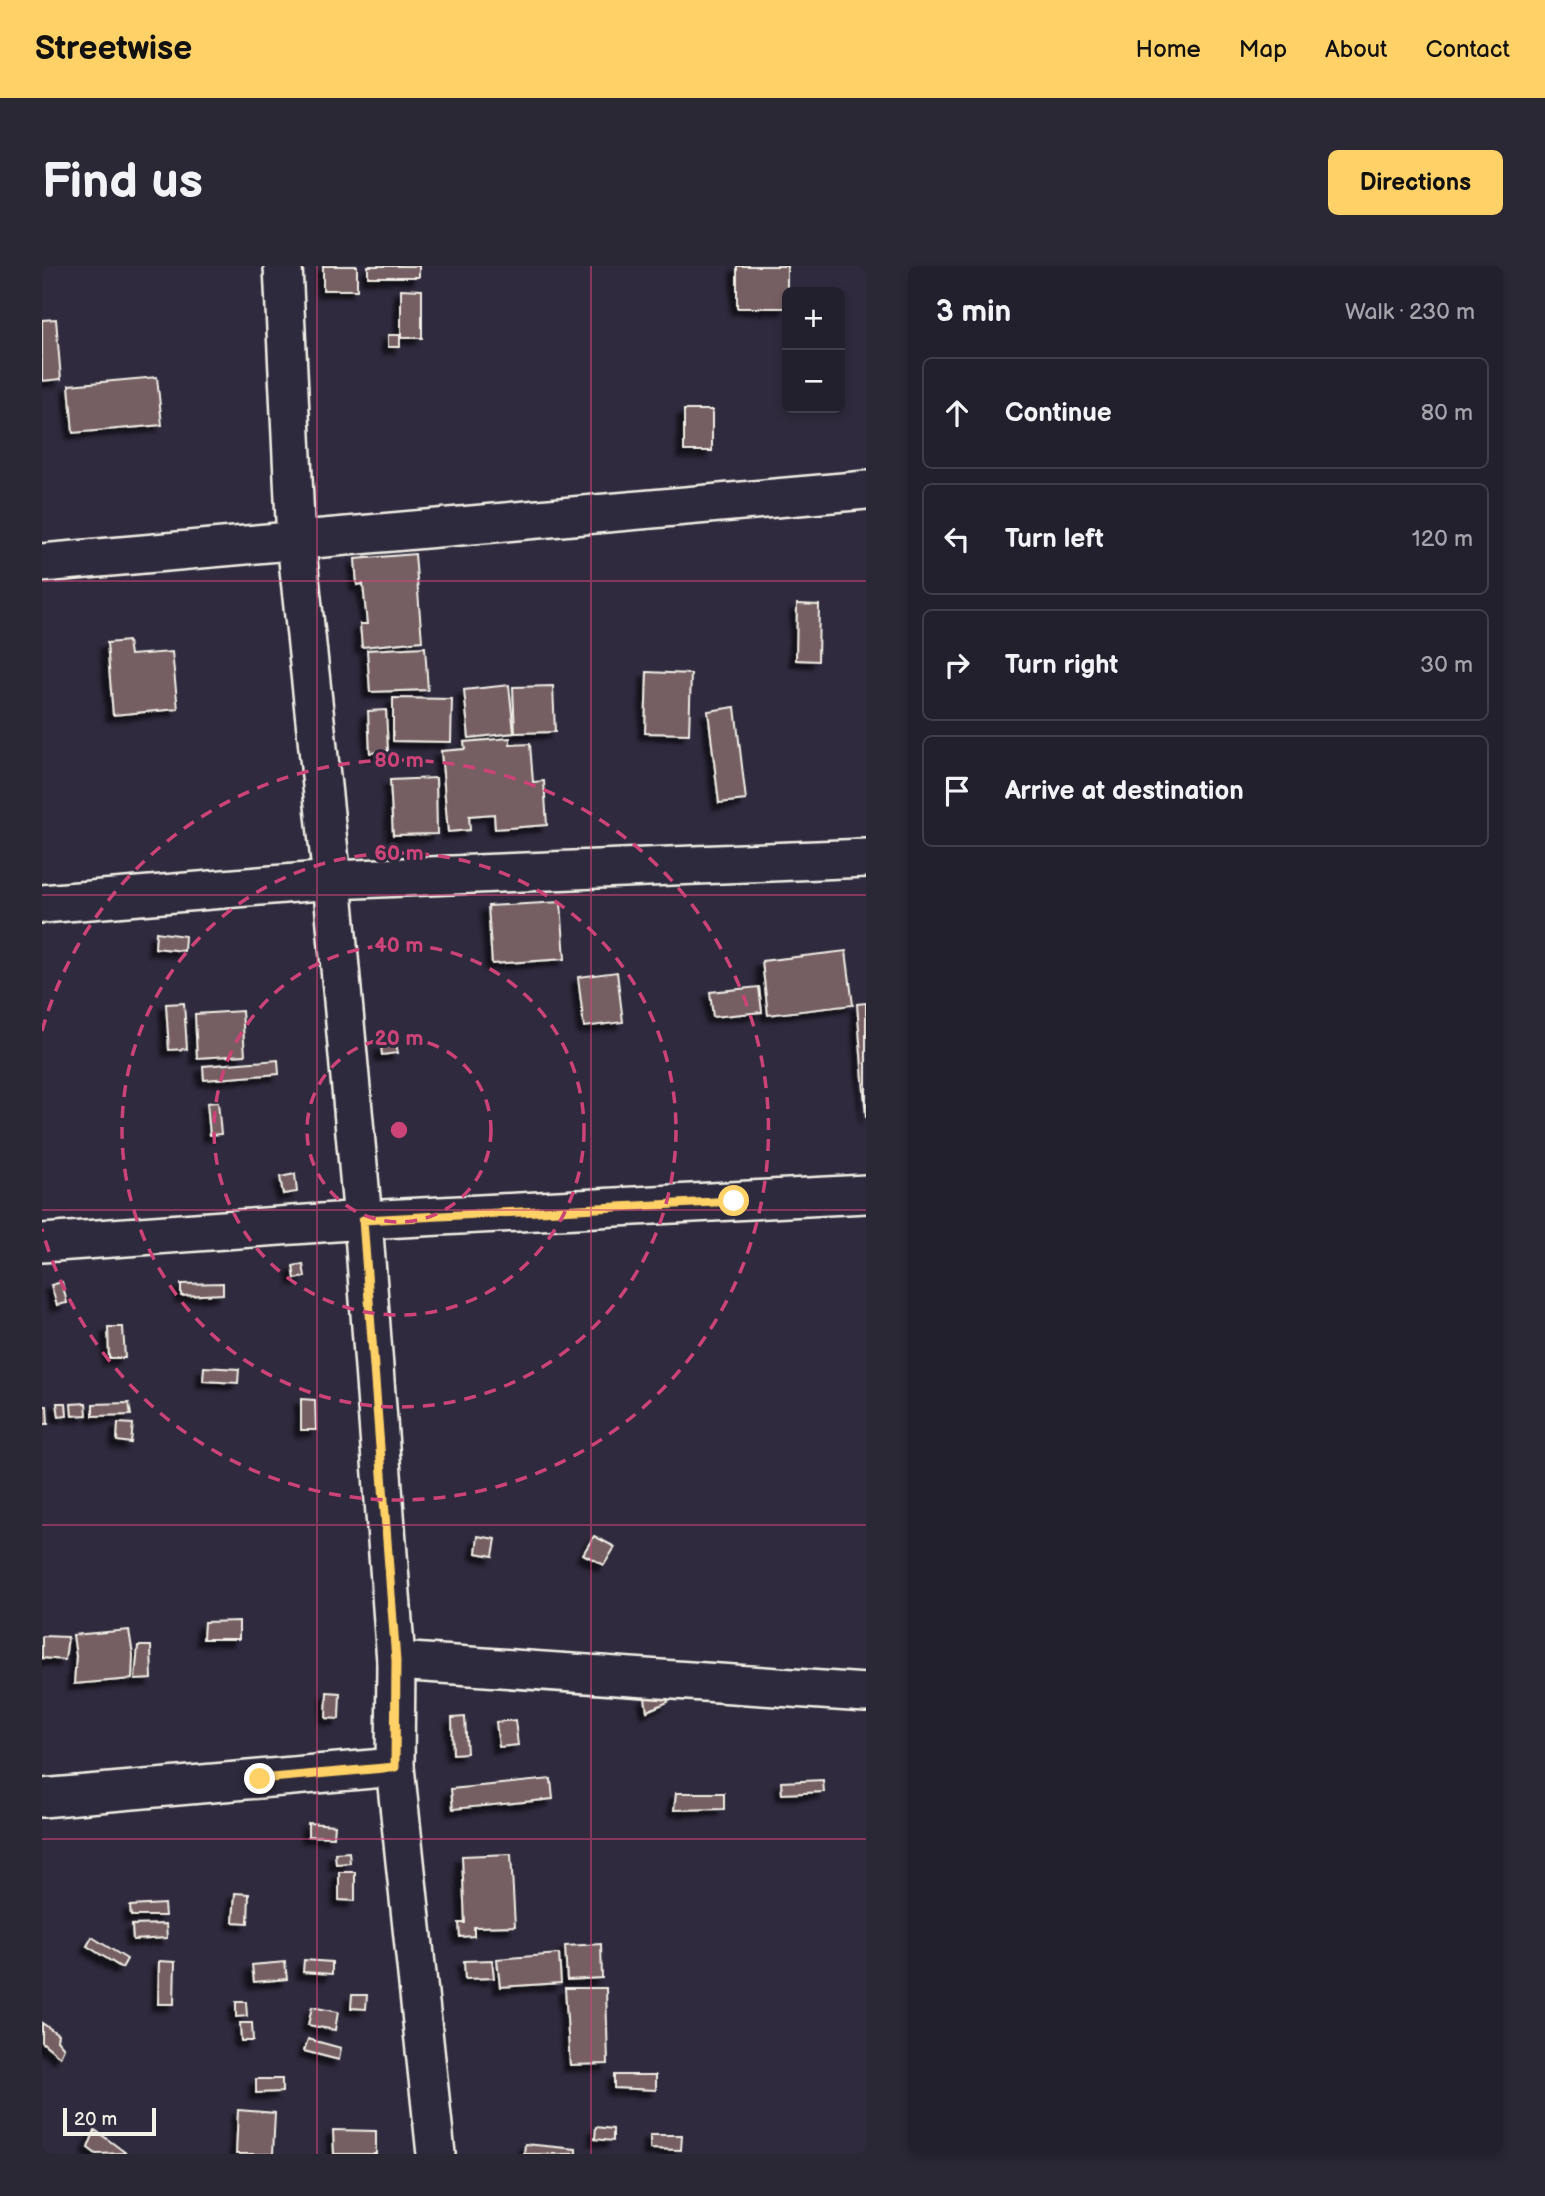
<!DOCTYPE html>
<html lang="en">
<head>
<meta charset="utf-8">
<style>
  body { margin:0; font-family:"Balsamiq Sans",sans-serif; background:#2b2836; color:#f1f3f6 }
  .controls { position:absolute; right:21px; top:21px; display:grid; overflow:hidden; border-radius:10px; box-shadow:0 4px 10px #0003 }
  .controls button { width:63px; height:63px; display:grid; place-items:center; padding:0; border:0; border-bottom:2px solid #403e4a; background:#23202e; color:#f1f3f6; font:35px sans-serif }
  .scale { position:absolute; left:21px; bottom:18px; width:93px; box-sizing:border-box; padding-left:7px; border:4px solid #f4f1e8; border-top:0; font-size:19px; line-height:24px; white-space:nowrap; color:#f4f1e8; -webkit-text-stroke:5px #2f2a3d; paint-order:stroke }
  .stop { position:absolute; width:21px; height:21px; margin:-16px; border:5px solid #ffd166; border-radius:50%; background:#fff }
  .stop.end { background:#ffd166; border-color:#fff; box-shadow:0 2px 7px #0008 }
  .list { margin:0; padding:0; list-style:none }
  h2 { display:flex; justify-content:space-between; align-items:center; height:91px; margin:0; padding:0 28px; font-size:30px }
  h2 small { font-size:23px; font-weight:400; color:#a3a3aa }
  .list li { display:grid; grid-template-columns:46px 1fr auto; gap:21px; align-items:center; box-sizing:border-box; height:112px; margin:0 14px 14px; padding:0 14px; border:2px solid #403e4a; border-radius:10px }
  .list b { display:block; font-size:26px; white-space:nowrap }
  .list em { font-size:23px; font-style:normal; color:#a3a3aa }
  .icon { flex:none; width:38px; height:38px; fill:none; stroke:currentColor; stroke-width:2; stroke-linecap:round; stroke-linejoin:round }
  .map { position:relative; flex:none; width:824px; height:1888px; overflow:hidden; border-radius:10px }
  header { display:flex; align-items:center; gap:42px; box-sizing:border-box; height:98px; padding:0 35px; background:#ffd166; color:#111 }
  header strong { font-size:33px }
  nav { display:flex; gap:38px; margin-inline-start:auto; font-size:24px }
  .intro { display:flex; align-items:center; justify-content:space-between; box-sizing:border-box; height:168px; padding:0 42px }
  h1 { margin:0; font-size:49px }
  .button { padding:18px 32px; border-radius:10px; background:#ffd166; color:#111; font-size:24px; font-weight:700 }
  main { display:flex; gap:42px; padding:0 42px }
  aside { flex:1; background:#23202e; border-radius:10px; box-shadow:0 4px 10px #0003 }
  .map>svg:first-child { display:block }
  .building { fill:#755e64; stroke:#f4f1e8; stroke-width:2; filter:url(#shadow) }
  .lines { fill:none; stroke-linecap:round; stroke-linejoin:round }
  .minor-casing { stroke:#f4f1e8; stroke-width:42 }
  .minor { stroke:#2f2a3d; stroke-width:37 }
  .route { stroke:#ffd166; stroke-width:9 }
  .grid { fill:none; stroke:#cc4377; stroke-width:2; stroke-opacity:0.55 }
  .ring { fill:none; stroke:#cc4377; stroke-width:3.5; stroke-dasharray:12 9 }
  .centre { fill:#cc4377; stroke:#2f2a3d; stroke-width:3.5 }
  .ring-label { font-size:21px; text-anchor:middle; font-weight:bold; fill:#cc4377; stroke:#2f2a3d; stroke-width:6; stroke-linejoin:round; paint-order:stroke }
</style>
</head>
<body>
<header>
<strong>Streetwise</strong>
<nav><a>Home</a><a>Map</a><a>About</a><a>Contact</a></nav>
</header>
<div class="intro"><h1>Find us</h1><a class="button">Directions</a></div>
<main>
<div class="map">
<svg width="824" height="1888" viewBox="0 0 824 1888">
  <defs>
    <filter id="shadow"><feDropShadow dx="-6" dy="6" stdDeviation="2" flood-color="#0009"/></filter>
  </defs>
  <rect width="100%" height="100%" fill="#2f2a3d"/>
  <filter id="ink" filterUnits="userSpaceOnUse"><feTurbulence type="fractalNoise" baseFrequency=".0143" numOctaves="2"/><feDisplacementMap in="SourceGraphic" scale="14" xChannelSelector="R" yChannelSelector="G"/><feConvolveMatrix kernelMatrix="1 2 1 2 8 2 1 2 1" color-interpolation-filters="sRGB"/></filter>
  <g filter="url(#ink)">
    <g class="building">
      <rect x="281" y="0" width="34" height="24"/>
      <rect x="326" y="0" width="51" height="11"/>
      <rect x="695" y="0" width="50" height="42"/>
      <polygon points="359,23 380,24 380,72 359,72"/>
      <polygon points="14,53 19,113 0,115 0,54"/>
      <rect x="346" y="69" width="12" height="12"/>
      <polygon points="115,111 120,159 31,167 27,119"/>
      <rect x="642" y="144" width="28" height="41"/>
      <polygon points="373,288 380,375 320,381 318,358 325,358 321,318 315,319 313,293"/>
      <polygon points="755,338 777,339 776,395 754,394"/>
      <polygon points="86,375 88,389 130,386 136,443 71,449 65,377"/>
      <polygon points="383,381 386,424 328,426 325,384"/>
      <polygon points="605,406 649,408 647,468 603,467"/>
      <polygon points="467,419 472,467 427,472 422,424"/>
      <polygon points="511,420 513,466 473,467 471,421"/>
      <polygon points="351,432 410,433 409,476 351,475"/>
      <polygon points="693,441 704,534 677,537 666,445"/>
      <polygon points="344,444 346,485 328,487 326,445"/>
      <polygon points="468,472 468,479 488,478 491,516 502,515 505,559 453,563 452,548 427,550 428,564 406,566 399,485 423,483 422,476"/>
      <polygon points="394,512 395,568 351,569 348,514"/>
      <polygon points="519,636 523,693 450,698 446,640"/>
      <polygon points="114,666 143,670 142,685 113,682"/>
      <polygon points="804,685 811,739 726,749 720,695"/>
      <polygon points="575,706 581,756 542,761 536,711"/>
      <polygon points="717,721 720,746 671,751 668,726"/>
      <polygon points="142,737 145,783 127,784 124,738"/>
      <polygon points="824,737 824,852 815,738"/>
      <polygon points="200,745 203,789 155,792 153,748"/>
      <polygon points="354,778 356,787 340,789 339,780"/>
      <polygon points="236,794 237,808 162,814 161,800"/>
      <polygon points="176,836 179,868 168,869 165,837"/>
      <polygon points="253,908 255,926 241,928 238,911"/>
      <polygon points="261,998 263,1011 253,1013 251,1000"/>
      <polygon points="20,1016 25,1037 15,1039 9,1019"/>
      <polygon points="181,1017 181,1028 139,1030 139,1018"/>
      <polygon points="66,1061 81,1061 83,1092 67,1092"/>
      <polygon points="162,1101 197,1103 196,1117 161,1115"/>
      <polygon points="259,1133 273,1134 274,1164 259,1164"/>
      <polygon points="15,1137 24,1137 25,1150 17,1151"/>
      <polygon points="44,1137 45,1149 30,1150 29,1138"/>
      <polygon points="87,1137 89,1149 51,1150 51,1138"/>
      <polygon points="0,1140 5,1140 6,1158 0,1158"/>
      <polygon points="76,1157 91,1158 89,1177 75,1175"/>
      <polygon points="436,1270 454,1273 451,1290 434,1287"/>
      <polygon points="552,1270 573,1281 562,1299 541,1288"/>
      <polygon points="197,1355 197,1373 161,1373 162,1356"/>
      <polygon points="87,1364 91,1389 90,1413 32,1418 34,1390 31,1369"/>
      <polygon points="0,1370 26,1371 23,1394 0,1392"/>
      <polygon points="96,1380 109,1380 110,1413 93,1414"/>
      <polygon points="622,1425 626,1436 605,1445 603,1432"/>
      <polygon points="285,1426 298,1427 297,1453 284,1452"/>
      <polygon points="423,1451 425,1487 411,1488 410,1452"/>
      <polygon points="473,1454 476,1479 457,1481 454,1456"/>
      <polygon points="509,1513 511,1533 411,1543 409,1523"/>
      <polygon points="781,1514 782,1526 740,1528 739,1516"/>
      <polygon points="634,1527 682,1527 682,1543 632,1544"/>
      <polygon points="266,1557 293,1559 292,1571 266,1570"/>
      <polygon points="307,1586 308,1597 294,1598 293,1587"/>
      <polygon points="469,1588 473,1660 432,1661 432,1670 418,1671 417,1657 423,1657 420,1590"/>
      <polygon points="297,1606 313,1606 313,1635 297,1634"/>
      <polygon points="193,1627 207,1628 206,1657 191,1656"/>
      <polygon points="122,1638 123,1650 89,1650 88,1640"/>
      <polygon points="124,1658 125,1672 91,1674 90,1659"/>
      <polygon points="50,1671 85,1693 80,1702 45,1680"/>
      <polygon points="559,1678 560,1712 525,1714 523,1680"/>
      <polygon points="517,1688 519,1717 458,1721 455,1693"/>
      <polygon points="262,1694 290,1696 290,1708 261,1706"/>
      <polygon points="450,1694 452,1712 423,1713 422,1695"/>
      <polygon points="117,1695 133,1696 132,1738 116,1738"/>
      <polygon points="243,1696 245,1713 212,1716 210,1699"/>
      <polygon points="523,1722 564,1722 566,1798 528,1799"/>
      <polygon points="310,1729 325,1729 324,1743 309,1742"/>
      <polygon points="194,1736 204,1736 205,1750 194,1751"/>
      <polygon points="270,1741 296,1746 293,1764 266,1759"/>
      <polygon points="0,1757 16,1768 15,1774 22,1782 18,1791 0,1776"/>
      <polygon points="198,1757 210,1757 211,1775 199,1775"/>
      <polygon points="266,1773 299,1782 297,1794 262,1785"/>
      <polygon points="572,1809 614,1809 614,1824 572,1822"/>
      <polygon points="214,1813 240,1813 240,1826 214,1827"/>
      <polygon points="196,1844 233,1847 231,1888 194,1888"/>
      <polygon points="554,1861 571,1863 571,1875 553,1873"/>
      <polygon points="53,1864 84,1887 54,1888 46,1882"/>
      <polygon points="291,1864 334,1865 334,1888 292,1888"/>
      <polygon points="608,1869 640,1869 639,1884 608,1883"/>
      <polygon points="483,1878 534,1883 534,1888 482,1888"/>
    </g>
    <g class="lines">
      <g class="minor-casing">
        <g id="minor">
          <polyline points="241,0 254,275 290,614 321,954 354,1395 353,1501 394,1888"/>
          <polyline points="0,297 824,224"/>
          <polyline points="0,638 290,614 824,592"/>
          <polyline points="0,977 321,954 824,928"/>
          <polyline points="354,1395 824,1427"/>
          <polyline points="0,1532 353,1501"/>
        </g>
      </g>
      <use href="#minor" class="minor"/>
    </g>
  </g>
  <g class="lines" filter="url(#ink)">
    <polyline class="route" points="218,1513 353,1501 354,1395 321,954 692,935"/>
  </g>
  <path class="grid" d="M275 0V1888M549 0V1888M0 315H824M0 629H824M0 944H824M0 1259H824M0 1573H824"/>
  <g class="ring">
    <circle cx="357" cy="864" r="92"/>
    <circle cx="357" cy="864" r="185"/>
    <circle cx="357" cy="864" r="277"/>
    <path d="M0 765A370 370 0 1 1 0 963"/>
  </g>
  <circle cx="357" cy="864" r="10" class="centre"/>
  <g class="ring-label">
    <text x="357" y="501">80 m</text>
    <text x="357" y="594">60 m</text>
    <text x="357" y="686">40 m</text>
    <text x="357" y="779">20 m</text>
  </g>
</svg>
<div class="controls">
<button>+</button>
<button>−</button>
</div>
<div class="scale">20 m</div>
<div class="stop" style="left:692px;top:935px"></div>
<div class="stop end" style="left:218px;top:1513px"></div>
</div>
<aside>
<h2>3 min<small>Walk · 230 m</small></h2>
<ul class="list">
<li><svg class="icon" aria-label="ahead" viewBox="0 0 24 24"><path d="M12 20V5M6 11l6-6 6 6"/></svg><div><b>Continue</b></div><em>80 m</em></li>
<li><svg class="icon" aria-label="left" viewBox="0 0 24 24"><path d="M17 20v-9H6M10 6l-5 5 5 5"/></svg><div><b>Turn left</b></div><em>120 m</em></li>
<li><svg class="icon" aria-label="right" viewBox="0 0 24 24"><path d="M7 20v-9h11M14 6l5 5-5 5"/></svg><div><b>Turn right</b></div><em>30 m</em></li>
<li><svg class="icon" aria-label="arrive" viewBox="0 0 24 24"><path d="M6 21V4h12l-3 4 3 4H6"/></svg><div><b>Arrive at destination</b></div></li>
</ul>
</aside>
</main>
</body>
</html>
